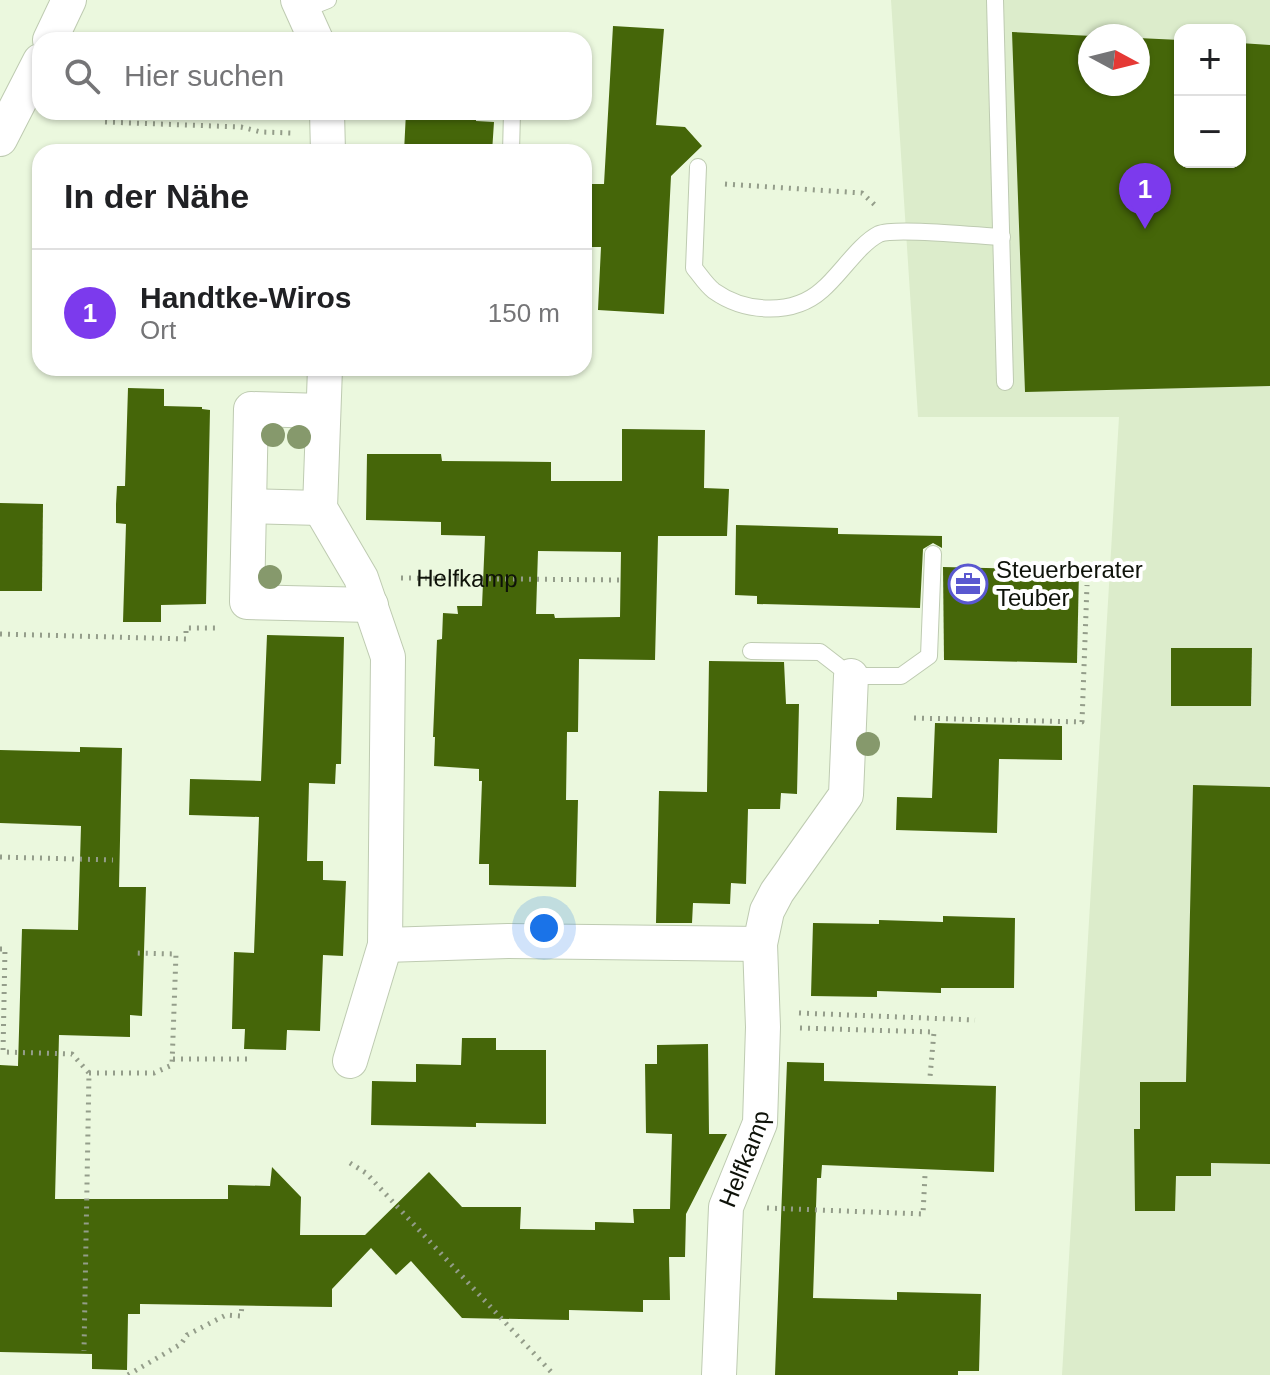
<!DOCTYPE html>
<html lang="de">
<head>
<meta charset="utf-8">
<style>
  body { margin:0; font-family:Helvetica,sans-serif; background:#f2f2f2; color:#202124 }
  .controls { position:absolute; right:24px; top:24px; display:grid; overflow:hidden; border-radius:16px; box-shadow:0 2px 6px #0004 }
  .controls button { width:72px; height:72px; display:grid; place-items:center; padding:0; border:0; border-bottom:2px solid #e0e0e0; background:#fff; color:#202124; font:40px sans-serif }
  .compass { position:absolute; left:1078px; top:24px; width:72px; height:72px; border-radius:50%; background:#fff; box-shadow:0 2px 6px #0004; rotate:97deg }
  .you { position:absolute; left:544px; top:928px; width:28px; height:28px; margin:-20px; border:6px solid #fff; border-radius:50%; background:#1a73e8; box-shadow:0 0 0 12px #1a73e833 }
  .badge { display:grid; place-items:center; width:52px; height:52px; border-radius:50%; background:#7c3aed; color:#fff; font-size:26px; font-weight:700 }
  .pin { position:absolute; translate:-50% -66px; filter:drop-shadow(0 2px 4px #0008) }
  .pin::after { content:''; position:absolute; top:42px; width:28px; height:24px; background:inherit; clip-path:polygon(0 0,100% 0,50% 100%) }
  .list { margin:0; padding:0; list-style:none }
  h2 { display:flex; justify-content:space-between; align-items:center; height:104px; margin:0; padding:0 32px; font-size:34px }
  h2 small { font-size:26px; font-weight:400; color:#757577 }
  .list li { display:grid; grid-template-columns:52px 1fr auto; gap:24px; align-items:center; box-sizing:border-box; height:128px; padding:0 32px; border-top:2px solid #e0e0e0 }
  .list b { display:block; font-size:30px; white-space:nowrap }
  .list p { margin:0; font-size:26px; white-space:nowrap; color:#757577 }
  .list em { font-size:26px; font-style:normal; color:#757577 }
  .icon { flex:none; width:44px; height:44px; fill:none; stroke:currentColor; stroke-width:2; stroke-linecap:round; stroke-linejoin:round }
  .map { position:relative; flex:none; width:1270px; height:1375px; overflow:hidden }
  .search { position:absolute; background:#fff; box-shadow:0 2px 6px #0004; left:32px; top:32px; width:560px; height:88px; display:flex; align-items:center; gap:20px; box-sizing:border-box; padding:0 28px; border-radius:24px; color:#757577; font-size:30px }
  .panel { position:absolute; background:#fff; box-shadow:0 2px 6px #0004; left:32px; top:144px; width:560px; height:232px; border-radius:24px }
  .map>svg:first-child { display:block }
  .built { fill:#dceccb; fill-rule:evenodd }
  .building { fill:#456609; fill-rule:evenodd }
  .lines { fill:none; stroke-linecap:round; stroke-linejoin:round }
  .lane-casing { stroke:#becbb1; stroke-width:18 }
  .street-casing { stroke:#becbb1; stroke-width:36 }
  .path { stroke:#949d8a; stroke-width:5; stroke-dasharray:2 6; stroke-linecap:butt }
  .lane { stroke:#fff; stroke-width:16 }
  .street { stroke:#fff; stroke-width:34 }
  .tree { fill:#86996c }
  .labels { text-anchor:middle; stroke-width:8; stroke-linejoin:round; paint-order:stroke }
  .poi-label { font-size:24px; fill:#0e1209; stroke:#fff; text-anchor:start }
  .street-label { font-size:24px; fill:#0e1209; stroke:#fff }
</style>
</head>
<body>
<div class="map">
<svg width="1270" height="1375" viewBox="0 0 1270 1375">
  <rect width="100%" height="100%" fill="#ebf8de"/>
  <path class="built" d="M891 0H1270V1375H1062L1119 417H918ZM1180 30H1240V162H1180ZM1090 36H1138V84H1090Z"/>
  <g class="building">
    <polygon points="613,26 664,29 656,125 685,127 702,146 671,176 664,314 598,310 601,247 589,247 592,184 604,184"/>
    <polygon points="1012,32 1092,36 1090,36 1090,84 1138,84 1138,38 1180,40 1180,162 1240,162 1240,43 1270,45 1270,386 1025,392"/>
    <polygon points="406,112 476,112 476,121 494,122 492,152 404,152"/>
    <polygon points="128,388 164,389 164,406 202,407 202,409 210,410 206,604 161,605 161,622 123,622 126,524 116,523 116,504 117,486 125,486"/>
    <path d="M622 429 705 430 704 488 729 489 727 536H658L655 660 579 659 578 732H567L566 800H578L576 887 489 885V864H479L482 781H479V769L434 766 435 737H433L437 640 442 639 443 613 458 614 457 606H482L485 536 441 535V522L366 520 367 454H441L442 461 551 462V481H622ZM538 551 621 552 620 617 555 618 554 614H536Z"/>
    <polygon points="0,503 43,504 42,591 0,591"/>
    <polygon points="736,525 838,528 838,534 942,536 942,548 933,543 923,549 920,608 757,604 757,596 735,595"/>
    <polygon points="943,567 1079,570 1077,663 944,660"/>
    <polygon points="267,635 344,637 341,764 336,764 335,784 309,783 307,861 323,861 323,880 346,881 343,956 323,955 320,1031 287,1030 286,1050 244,1049 245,1029 232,1029 234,952 254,953 259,817 189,815 190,779 261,781"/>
    <polygon points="1171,648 1252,648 1251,706 1171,706"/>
    <polygon points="709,661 784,662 786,704 799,704 797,794 781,793 780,809 748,809 746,884 731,883 730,904 693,903 692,923 656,923 659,791 707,792"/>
    <polygon points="935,723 1062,726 1062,760 999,759 997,833 896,830 897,797 932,798"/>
    <polygon points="80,747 122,748 119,887 146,887 142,1016 130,1015 130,1037 59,1035 55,1199 228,1199 228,1185 270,1186 272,1167 301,1197 300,1235 365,1235 429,1172 462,1207 521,1207 520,1229 595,1230 595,1222 634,1223 633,1209 670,1209 672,1134 646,1133 645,1064 657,1064 657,1045 708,1044 709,1134 727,1134 686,1214 685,1257 669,1257 670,1300 643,1300 643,1312 569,1310 569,1320 462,1318 411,1261 396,1275 371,1248 332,1289 332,1307 140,1304 140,1314 128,1314 127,1370 92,1369 92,1354 0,1352 0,1065 18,1066 22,929 78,930 81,826 0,823 0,750 80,752"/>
    <polygon points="1193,785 1270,787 1270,1164 1211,1163 1211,1176 1176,1176 1175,1211 1135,1211 1134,1129 1140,1129 1140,1082 1186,1082"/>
    <polygon points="943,916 1015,918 1014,988 941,988 941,993 877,991 877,997 811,996 813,923 879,924 879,920 943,922"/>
    <polygon points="462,1038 496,1038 496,1050 546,1050 546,1124 476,1123 476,1127 371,1125 372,1081 416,1082 416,1064 461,1065"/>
    <polygon points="787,1062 824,1063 824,1081 996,1086 994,1172 822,1165 821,1178 817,1178 813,1298 897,1300 897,1292 981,1294 979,1371 958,1371 958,1375 775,1375"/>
  </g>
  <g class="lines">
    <g class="lane-casing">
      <g id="lane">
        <polyline points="995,0 1005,382"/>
        <polyline points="303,10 328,0"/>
        <polyline points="511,152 512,112"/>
        <path d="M698 167 694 268C700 275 706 285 714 291 745 313 793 316 822 290 840 275 859 244 879 234 895 227 979 236 1002 237"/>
        <polyline points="751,651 820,652 851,676 901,676 929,656 933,554"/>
      </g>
    </g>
    <g class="street-casing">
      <g id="street">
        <polyline points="298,0 316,40"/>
        <polyline points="50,40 69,0"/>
        <polyline points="327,112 328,152"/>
        <polyline points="0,139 40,61"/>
        <polyline points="325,368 320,508 361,578 388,657 385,945 350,1061"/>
        <polyline points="323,411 251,409 247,602 371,605"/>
        <polyline points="249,506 320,508"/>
        <polyline points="385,945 508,941 760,944"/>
        <path id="s2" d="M719 1375 726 1207 760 1123 763 1027 760 944 767 911 777 892 846 795 851 676"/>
      </g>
    </g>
    <g class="path">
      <polyline points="105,122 241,127 261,132 292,133"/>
      <polyline points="725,184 862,193 877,207"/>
      <path id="s1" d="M401 578 620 580"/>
      <polyline points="0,634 186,639 186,628 220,628"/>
      <polyline points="914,718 1082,722 1087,585"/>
      <polyline points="0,857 113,860"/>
      <polyline points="0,949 5,949 3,1052 72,1054 89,1073 84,1351"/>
      <polyline points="799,1013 975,1020"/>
      <polyline points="800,1028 934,1032 930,1077"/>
      <polyline points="173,1059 252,1059"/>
      <polyline points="89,1073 154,1073 172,1065 176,954 133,953"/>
      <polyline points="350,1163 366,1173 554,1375"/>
      <polyline points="767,1208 923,1214 925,1175"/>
      <polyline points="128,1375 181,1344 187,1335 226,1315 241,1316 242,1305"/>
    </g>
    <use href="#lane" class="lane"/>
    <use href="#street" class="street"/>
  </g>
  <g class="tree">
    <circle cx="273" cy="435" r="12"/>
    <circle cx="299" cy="437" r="12"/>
    <circle cx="270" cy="577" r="12"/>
    <circle cx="868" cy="744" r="12"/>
  </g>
  <defs>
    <g id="office-ring" transform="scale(2)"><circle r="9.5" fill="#fff" stroke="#5a58d0" stroke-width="1.5"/><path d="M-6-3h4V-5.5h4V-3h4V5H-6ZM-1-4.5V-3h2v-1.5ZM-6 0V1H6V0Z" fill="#5a58d0"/></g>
  </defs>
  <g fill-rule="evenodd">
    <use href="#office-ring" x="968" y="584"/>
  </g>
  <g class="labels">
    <g class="poi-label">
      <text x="996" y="578">Steuerberater<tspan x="996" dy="28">Teuber</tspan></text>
    </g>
    <g class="street-label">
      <text dy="8" stroke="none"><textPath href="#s1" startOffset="66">Helfkamp</textPath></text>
      <text dy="8" stroke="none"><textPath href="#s2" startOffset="220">Helfkamp</textPath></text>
    </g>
  </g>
</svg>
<div class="controls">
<button>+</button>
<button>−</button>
</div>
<svg class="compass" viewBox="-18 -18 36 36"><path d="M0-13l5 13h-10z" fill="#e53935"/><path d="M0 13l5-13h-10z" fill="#757577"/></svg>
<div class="you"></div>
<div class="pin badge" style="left:1145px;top:229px">1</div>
<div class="search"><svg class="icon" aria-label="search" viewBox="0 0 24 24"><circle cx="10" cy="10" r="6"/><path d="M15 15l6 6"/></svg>Hier suchen</div>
<section class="panel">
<h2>In der Nähe<small></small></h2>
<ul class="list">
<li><span class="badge">1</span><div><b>Handtke-Wiros</b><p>Ort</p></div><em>150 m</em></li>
</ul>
</section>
</div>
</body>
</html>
